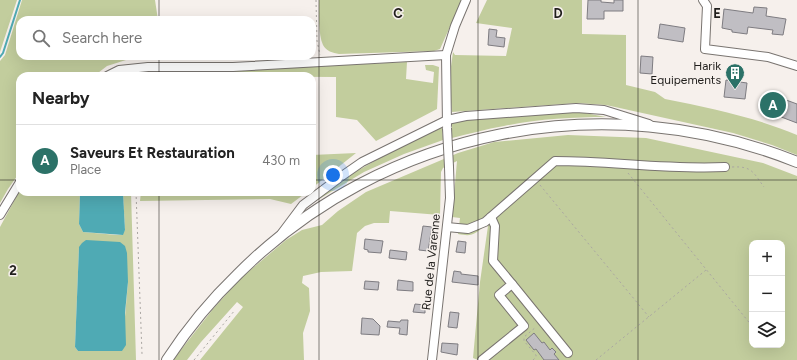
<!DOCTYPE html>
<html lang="en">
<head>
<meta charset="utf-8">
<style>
  body { margin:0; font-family:Figtree,sans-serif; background:#f2f2f2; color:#222 }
  .controls { position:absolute; right:12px; bottom:12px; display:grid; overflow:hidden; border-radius:8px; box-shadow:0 4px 16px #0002 }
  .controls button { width:36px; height:36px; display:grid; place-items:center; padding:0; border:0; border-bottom:1px solid #e0e0e0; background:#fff; color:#222; font:20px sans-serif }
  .you { position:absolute; left:333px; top:175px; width:14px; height:14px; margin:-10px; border:3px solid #fff; border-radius:50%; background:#1a73e8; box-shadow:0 0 0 6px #1a73e833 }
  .badge { display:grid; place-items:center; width:26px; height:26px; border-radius:50%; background:#2c7268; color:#fff; font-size:13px; font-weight:700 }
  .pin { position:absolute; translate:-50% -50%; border:2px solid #fff; box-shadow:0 1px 4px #0006 }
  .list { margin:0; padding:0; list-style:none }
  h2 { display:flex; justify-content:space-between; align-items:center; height:52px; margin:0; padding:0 16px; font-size:17px }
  h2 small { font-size:13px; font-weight:400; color:#767676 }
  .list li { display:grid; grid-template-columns:26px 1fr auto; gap:12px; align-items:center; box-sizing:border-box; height:72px; padding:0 16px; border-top:1px solid #e0e0e0 }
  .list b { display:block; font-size:15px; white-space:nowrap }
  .list p { margin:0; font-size:13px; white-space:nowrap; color:#767676 }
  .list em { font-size:13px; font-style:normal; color:#767676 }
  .icon { flex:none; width:22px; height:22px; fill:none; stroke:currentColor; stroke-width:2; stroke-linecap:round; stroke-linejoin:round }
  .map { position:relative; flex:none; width:797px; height:360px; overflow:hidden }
  .search { position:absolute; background:#fff; box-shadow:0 4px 16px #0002; left:16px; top:16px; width:300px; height:44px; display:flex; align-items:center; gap:10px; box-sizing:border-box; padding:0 14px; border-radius:12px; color:#767676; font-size:15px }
  .panel { position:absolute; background:#fff; box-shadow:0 4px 16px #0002; left:16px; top:72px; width:300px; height:124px; border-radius:12px }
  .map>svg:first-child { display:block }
  .green { fill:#c2cd9d; fill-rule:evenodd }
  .water { fill:#4faab4 }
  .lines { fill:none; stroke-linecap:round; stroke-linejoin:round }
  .stream { stroke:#4faab4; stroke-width:2 }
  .building { fill:#c0bec3; stroke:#7e7c81 }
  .minor-casing { stroke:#797470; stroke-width:10 }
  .major-casing { stroke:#797470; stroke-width:12 }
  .path { stroke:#aaa6a2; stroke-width:1; stroke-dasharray:2 3; stroke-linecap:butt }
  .minor { stroke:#fff; stroke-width:8 }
  .major { stroke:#fff; stroke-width:10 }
  .minor-bridge-casing { stroke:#797470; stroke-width:10; stroke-linecap:butt }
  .minor-bridge { stroke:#fff; stroke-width:8 }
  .grid { fill:none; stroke:#201e1c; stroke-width:1; stroke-opacity:0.55 }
  .labels { text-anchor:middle; stroke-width:3; stroke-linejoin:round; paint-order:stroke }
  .poi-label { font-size:12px; fill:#201e1c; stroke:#f6f0ec; text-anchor:end }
  .street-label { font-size:12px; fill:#201e1c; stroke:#f6f0ec }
  .grid-label { font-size:13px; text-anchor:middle; font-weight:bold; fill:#201e1c; stroke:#f6f0ec; stroke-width:3; stroke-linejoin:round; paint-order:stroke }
</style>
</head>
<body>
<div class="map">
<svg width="797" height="360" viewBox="0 0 797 360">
  <rect width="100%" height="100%" fill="#f6f0ec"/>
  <g class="green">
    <polygon points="0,0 17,0 0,52"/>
    <polygon points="22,0 155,0 158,20 20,20 20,56 163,56 163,60 126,60 107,66 94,76 20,76 20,172 8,189 0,203 0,61 5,55"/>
    <path d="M319 0H462L440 49 434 51 339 54C333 53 326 51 323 45 318 34 319 12 319 0Z"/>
    <path d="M487 0H582V34L626 35V85L655 92 665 99C710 108 754 117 797 135V155L772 145 733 133 606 105 578 103 452 112 449 81 453 52 455 55 506 56 512 28 476 23Z"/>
    <polygon points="407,62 406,79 433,83 434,72 426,70 425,65 433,65 439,67 437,109 376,141 357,120 336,117 336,77 126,76 125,74 148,71 257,69"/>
    <path d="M580 112 606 117C572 117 537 119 504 126 486 129 469 134 452 138V121Z"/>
    <polygon points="442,126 443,140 404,154 364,172 311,204 355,172 431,130"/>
    <path d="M568 135 646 138 763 163 797 176V360H478L473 358 480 282 488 226H485C474 234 473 237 458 234L460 218 452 217 457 161 443 168 441 172 440 215 390 211 389 223H374L365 226 357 233 352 271 321 272 303 276 302 283 309 288 310 311 303 333 304 360H200L243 307 237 302 201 342 187 360H173L213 309 241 278 286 240 302 230 322 225 338 211 366 192 458 153 494 142ZM752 243H782V345H752Z"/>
    <polygon points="356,153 312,188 312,155"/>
    <path d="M20 190V192H80L79 224 83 232 117 235H122L125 230 123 192H131L136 360H0V227ZM79 247 128 282 122 351H78L75 347Z"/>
    <polygon points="141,192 307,192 291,204 270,199 140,201"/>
  </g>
  <g class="water">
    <polygon points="80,192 123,192 125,230 123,235 83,232 79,224"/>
    <polygon points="86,240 120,242 125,246 127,253 128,282 125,313 126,345 122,351 78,351 75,347 79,247 82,243"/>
  </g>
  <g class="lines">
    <polyline class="stream" points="0,57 3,53 20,0"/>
  </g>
  <g class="building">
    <polygon points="588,0 601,0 601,2 614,3 614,0 623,0 623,11 604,11 604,19 587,19"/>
    <polygon points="754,7 767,8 766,16 786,19 783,35 772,34 773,30 748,27 747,34 732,32 732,30 722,28 724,9 753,13"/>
    <polygon points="660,24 685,28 683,42 658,38"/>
    <polygon points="489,29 497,30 496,37 505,38 504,47 488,45"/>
    <polygon points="641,56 653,57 652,74 640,73"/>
    <polygon points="726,80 747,83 745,99 724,97"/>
    <polygon points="767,93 797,104 797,123 763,110"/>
    <polygon points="423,226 432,227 428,251 419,250"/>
    <polygon points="365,239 383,241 381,253 368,252 368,250 364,249"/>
    <polygon points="458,241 466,242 465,253 456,252"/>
    <polygon points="390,250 407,252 406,260 389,258"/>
    <polygon points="454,271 461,272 461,274 478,276 478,285 452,282"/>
    <polygon points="398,280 413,282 413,291 397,290"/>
    <polygon points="365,281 379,282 378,290 364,289"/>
    <polygon points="415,304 425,305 425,313 413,312"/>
    <polygon points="450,312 459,313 457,328 448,327"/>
    <polygon points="362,318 373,319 380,326 379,335 361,334"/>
    <polygon points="401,320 408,320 407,335 399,334 400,328 387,327 388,321 400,322"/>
    <polygon points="534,333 542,343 544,342 550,350 552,348 556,352 554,354 559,360 544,360 536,349 534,350 526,340"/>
    <polygon points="442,343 458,344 457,355 441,352"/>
  </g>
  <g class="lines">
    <g class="minor-casing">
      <g id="minor">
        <polyline points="703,0 707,6 705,49 768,57 797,66"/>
        <polyline points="107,76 119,70 148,67 233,67 446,55"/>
        <polyline points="447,125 446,55 455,26 466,0"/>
        <polyline points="0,215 20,182"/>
        <path d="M447 227 468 229 485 222 555 161C612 161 668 170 725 167"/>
        <polyline points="282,233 303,205 339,178 362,162 447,120 466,116 576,108 604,110 649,124"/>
        <polyline points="512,284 568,353"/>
        <polyline points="432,360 450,198 449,167"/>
        <polyline points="482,360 524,326 499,295 512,284 493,261 495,226 491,217"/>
      </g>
    </g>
    <g class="major-casing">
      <path id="major" d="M167 360C187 329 211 300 238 274 384 128 605 85 797 162"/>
    </g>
    <g class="path">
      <polyline points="316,0 317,41 320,55"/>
      <path d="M732 167C752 166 753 172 764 187"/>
      <polyline points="628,173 752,326"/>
      <polyline points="540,185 649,317"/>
      <polyline points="136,192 142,354"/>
      <polyline points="767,345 768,346"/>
      <polyline points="194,360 235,310"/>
      <polyline points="533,360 536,357 536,355 524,341 524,337 536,327"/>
      <polyline points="596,360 706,270"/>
    </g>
    <use href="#minor" class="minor"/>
    <use href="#major" class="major"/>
    <g class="minor-bridge-casing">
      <polyline id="minor-bridge" points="447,128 449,167"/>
    </g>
    <use href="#minor-bridge" class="minor-bridge"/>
  </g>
  <path class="grid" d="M159 0V20M319 0V360M478 0V360M638 0V360M159 56V76M0 180H20M312 180H797M159 192V360"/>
  <defs>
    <g id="building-pin" transform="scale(1)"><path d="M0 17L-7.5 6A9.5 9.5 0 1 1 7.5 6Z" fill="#2c7268" stroke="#f6f0ec"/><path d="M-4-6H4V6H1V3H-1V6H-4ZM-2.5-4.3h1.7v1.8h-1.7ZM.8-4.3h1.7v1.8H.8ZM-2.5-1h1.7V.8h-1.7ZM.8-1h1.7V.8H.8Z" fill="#fff"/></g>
  </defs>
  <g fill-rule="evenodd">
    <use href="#building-pin" x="735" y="73"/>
  </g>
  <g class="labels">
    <g class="poi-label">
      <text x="721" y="70">Harik<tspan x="721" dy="14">Equipements</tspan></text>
    </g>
    <g class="street-label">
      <text transform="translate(431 262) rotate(-84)" y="4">Rue de la Varenne</text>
    </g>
  </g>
  <g class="grid-label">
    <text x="398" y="18">C</text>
    <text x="558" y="18">D</text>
    <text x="717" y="18">E</text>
    <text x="13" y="275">2</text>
  </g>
</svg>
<div class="controls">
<button>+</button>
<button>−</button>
<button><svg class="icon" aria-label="layers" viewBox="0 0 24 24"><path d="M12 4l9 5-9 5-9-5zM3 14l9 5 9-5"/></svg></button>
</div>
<div class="you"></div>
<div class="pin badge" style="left:773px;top:105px">A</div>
<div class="search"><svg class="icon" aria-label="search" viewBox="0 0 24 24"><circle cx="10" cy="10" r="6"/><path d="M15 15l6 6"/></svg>Search here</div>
<section class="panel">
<h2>Nearby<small></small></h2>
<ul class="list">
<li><span class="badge">A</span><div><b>Saveurs Et Restauration</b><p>Place</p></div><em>430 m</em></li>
</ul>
</section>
</div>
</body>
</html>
